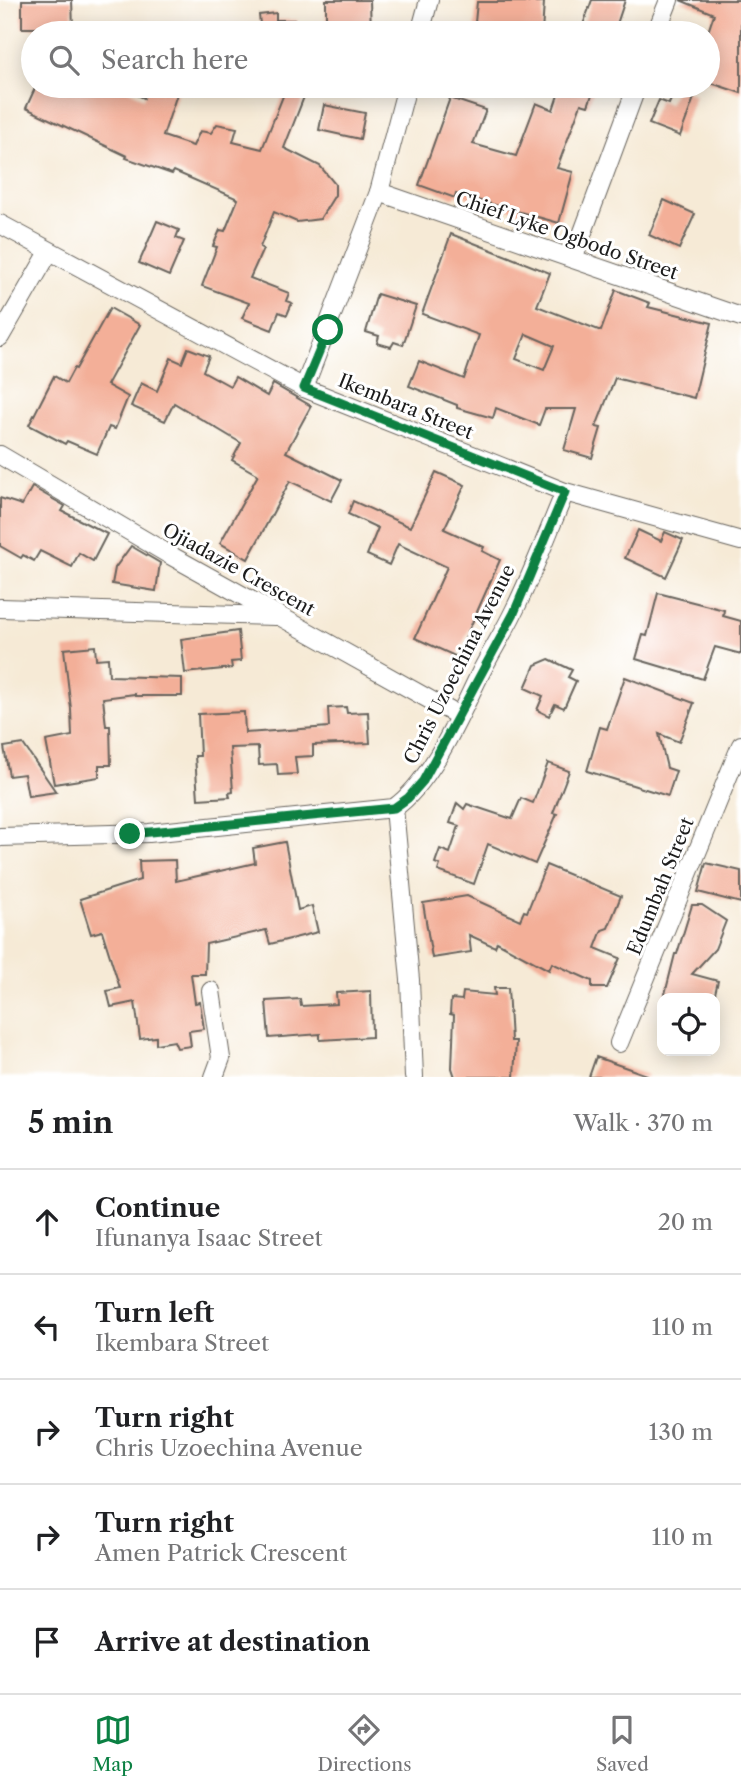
<!DOCTYPE html>
<html lang="en">
<head>
<meta charset="utf-8">
<style>
  body { margin:0; font-family:"Libre Caslon Text",serif; background:#f2f2f2; color:#202124 }
  .controls { position:absolute; right:21px; bottom:21px; display:grid; overflow:hidden; border-radius:14px; box-shadow:0 4px 18px #0003 }
  .controls button { width:63px; height:63px; display:grid; place-items:center; padding:0; border:0; border-bottom:2px solid #e0e0e0; background:#fff; color:#202124; font:35px sans-serif }
  .stop { position:absolute; width:21px; height:21px; margin:-16px; border:5px solid #0b8043; border-radius:50%; background:#fff }
  .stop.end { background:#0b8043; border-color:#fff; box-shadow:0 2px 7px #0008 }
  .list { margin:0; padding:0; list-style:none }
  h2 { display:flex; justify-content:space-between; align-items:center; height:91px; margin:0; padding:0 28px; font-size:30px }
  h2 small { font-size:23px; font-weight:400; color:#757577 }
  .list li { display:grid; grid-template-columns:46px 1fr auto; gap:21px; align-items:center; box-sizing:border-box; height:105px; padding:0 28px; border-top:2px solid #e0e0e0 }
  .list b { display:block; font-size:26px; white-space:nowrap }
  .list p { margin:0; font-size:23px; white-space:nowrap; color:#757577 }
  .list em { font-size:23px; font-style:normal; color:#757577 }
  .icon { flex:none; width:38px; height:38px; fill:none; stroke:currentColor; stroke-width:2; stroke-linecap:round; stroke-linejoin:round }
  .map { position:relative; flex:none; width:741px; height:1077px; overflow:hidden }
  .search { position:absolute; background:#fff; box-shadow:0 4px 18px #0003; left:21px; right:21px; top:21px; height:77px; display:flex; align-items:center; gap:18px; box-sizing:border-box; padding:0 24px; border-radius:38px; color:#757577; font-size:26px }
  .sheet { height:616px; background:#fff }
  nav { display:flex; justify-content:space-around; align-items:center; box-sizing:border-box; height:98px; border-top:2px solid #e0e0e0; background:#fff; font-size:19px; color:#757577 }
  nav a { display:grid; justify-items:center; gap:4px }
  nav .on { color:#0b8043 }
  .map>svg:first-child { display:block }
  .building { fill:#f3af98; fill-rule:evenodd }
  .lines { fill:none; stroke-linecap:round; stroke-linejoin:round }
  .minor-casing { stroke:#68645d; stroke-width:20 }
  .minor { stroke:#fff; stroke-width:18 }
  .route { stroke:#0b8043; stroke-width:9 }
  .labels { text-anchor:middle; stroke-width:6; stroke-linejoin:round; paint-order:stroke }
  .street-label { font-size:19px; fill:#1c1c1c; stroke:#fff }
</style>
</head>
<body>
<div class="map">
<svg width="741" height="1077" viewBox="0 0 741 1077">
  <rect width="100%" height="100%" fill="#fff"/>
  <filter id="ink" filterUnits="userSpaceOnUse"><feTurbulence type="fractalNoise" baseFrequency=".0143" numOctaves="2"/><feDisplacementMap in="SourceGraphic" scale="14" xChannelSelector="R" yChannelSelector="G"/><feConvolveMatrix kernelMatrix="1 2 1 2 8 2 1 2 1" color-interpolation-filters="sRGB"/></filter>
  <filter id="wash" filterUnits="userSpaceOnUse"><feTurbulence type="fractalNoise" baseFrequency=".00686" numOctaves="4" result="noise"/><feDisplacementMap in="SourceGraphic" scale="28" xChannelSelector="R" yChannelSelector="G"/><feGaussianBlur stdDeviation="1.57" result="paint"/><feColorMatrix in="noise" values="0 0 0 0 0 0 0 0 0 0 0 0 0 0 0 0 0 1.4 0 .05"/><feComposite in="paint" operator="in"/></filter>
  <g filter="url(#wash)">
    <rect width="100%" height="100%" fill="#f6ead6"/>
    <g id="blocks">
      <g class="building">
        <polygon points="22,0 72,0 73,28 22,28"/>
        <polygon points="326,0 370,0 371,33 326,33"/>
        <polygon points="592,0 625,0 614,33 580,33"/>
        <polygon points="680,0 741,0 741,93 708,82 708,32 714,14"/>
        <polygon points="477,2 544,2 542,33 474,33"/>
        <polygon points="276,13 276,20 297,20 298,33 261,33 259,15"/>
        <polygon points="36,86 119,86 144,98 148,86 152,86 177,94 163,136 193,146 200,131 211,133 217,124 237,128 233,142 262,149 287,86 298,86 307,89 284,148 320,166 335,184 335,195 320,219 297,222 274,212 260,247 263,249 250,278 289,293 286,301 292,303 287,315 279,312 272,330 242,318 249,303 202,286 217,247 213,246 220,230 225,231 238,199 174,171 172,174 126,158 127,156 26,108"/>
        <polygon points="561,86 595,86 588,106 581,104 557,168 573,172 559,223 456,194 455,198 419,185 450,98 486,110 473,144 516,156 536,103 553,110"/>
        <polygon points="676,88 695,95 680,136 649,124 659,100 669,104"/>
        <polygon points="324,105 365,113 360,139 319,130"/>
        <polygon points="664,200 695,214 679,249 649,235"/>
        <polygon points="157,221 179,230 176,238 184,241 169,276 139,263"/>
        <path d="M451 234 550 273 537 306 601 331 616 290 650 303 648 307 712 323 694 398 615 378 596 427 601 428 592 458 564 450 576 409H545L539 425 496 408 493 418 457 408V405L409 386 419 361 464 379 479 335 422 314ZM526 334 554 346 544 370 516 359Z"/>
        <polygon points="377,294 416,306 403,345 394,342 391,347 377,343 379,336 366,332"/>
        <polygon points="110,308 140,325 107,385 128,397 115,429 109,427 97,454 67,441 65,444 29,425 54,376 66,383 74,368 76,369"/>
        <polygon points="188,348 209,356 203,371 230,386 235,377 267,396 273,384 311,406 286,452 342,480 331,501 290,481 248,559 220,543 258,475 232,460 241,443 174,403 165,421 131,406 141,383 157,391 171,358 182,363"/>
        <polygon points="436,472 465,485 444,529 484,547 482,551 500,560 457,657 415,638 447,567 398,544 389,565 367,555 378,528 348,514 353,501 410,527"/>
        <polygon points="32,487 65,506 62,511 107,534 93,561 79,553 72,567 40,551 34,561 23,555 21,558 0,546 0,498 22,505"/>
        <polygon points="638,530 661,541 665,532 683,540 666,577 625,558"/>
        <polygon points="131,546 160,563 156,591 112,584 115,568"/>
        <polygon points="658,593 724,610 723,616 741,621 741,654 715,647 703,679 636,659 643,635 647,636"/>
        <polygon points="238,631 241,661 231,662 232,668 185,673 181,639"/>
        <polygon points="95,646 96,659 108,658 109,676 182,678 182,696 135,696 135,694 103,698 106,726 110,726 111,765 99,765 99,777 54,784 46,741 72,736 71,709 64,649"/>
        <polygon points="549,659 572,670 568,677 576,681 564,708 555,704 549,716 537,710 543,696 525,688 535,665"/>
        <polygon points="625,677 694,703 679,742 659,734 667,768 676,771 668,796 587,771 600,727 607,729"/>
        <polygon points="346,707 347,713 368,712 370,743 313,745 313,756 295,757 297,774 278,775 277,764 259,765 258,747 230,748 233,792 229,793 230,797 198,799 195,756 200,756 198,714 244,712 245,733 329,727 328,708"/>
        <polygon points="23,744 56,792 28,796 24,774 9,776 4,747"/>
        <polygon points="548,763 569,771 553,813 557,814 535,864 488,844 474,884 438,871 440,865 435,863 440,849 450,853 459,826 450,823 457,803 464,809 467,804 512,819 521,798 533,803"/>
        <polygon points="285,842 298,910 312,906 318,932 270,944 266,930 206,944 205,974 191,974 195,1003 200,1002 204,1029 189,1031 191,1046 177,1048 174,1041 156,1044 156,1037 140,1039 135,1002 111,1007 107,991 120,988 102,931 91,934 80,899 140,880 139,861 175,860 176,881 255,863 253,848"/>
        <polygon points="706,863 741,871 741,903 698,892"/>
        <polygon points="546,865 621,896 608,928 602,930 595,948 620,958 607,988 592,988 592,981 552,963 549,970 497,942 495,947 469,935 471,952 432,958 423,903 467,896 520,920 524,911 527,912"/>
        <polygon points="692,905 702,905 726,921 715,949 692,974 718,981 714,998 664,998 675,954 677,954"/>
        <polygon points="494,988 508,988 511,1041 516,1041 514,1077 455,1077 452,1068 454,1015 450,1014 451,999 462,1000 463,992 495,995"/>
        <polygon points="371,991 372,1037 320,1040 320,1034 269,1038 266,1001 300,999 301,1006 337,1004 336,993"/>
        <polygon points="596,1057 647,1075 647,1077 589,1077"/>
      </g>
    </g>
  </g>
  <g filter="url(#ink)">
    <use href="#blocks" fill-opacity="0" stroke="#68645d" stroke-width="2"/>
    <g class="lines">
      <g class="minor-casing">
        <g id="minor">
          <polyline points="420,33 429,0"/>
          <polyline points="656,33 669,0"/>
          <polyline points="379,192 741,317"/>
          <polyline points="0,224 304,388 565,492 741,541"/>
          <polyline points="573,259 637,86"/>
          <polyline points="0,337 49,252"/>
          <polyline points="304,388 379,192 407,86"/>
          <polyline points="0,455 168,554 459,716"/>
          <polyline points="0,608 276,616"/>
          <polyline points="394,808 410,980 414,1077"/>
          <path d="M0 837 149 833 394 808C431 782 458 719 478 678 489 655 503 634 514 611 533 573 548 532 565 492"/>
          <polyline points="211,991 221,1058 214,1077"/>
          <polyline points="619,1043 741,745"/>
        </g>
      </g>
      <use href="#minor" class="minor"/>
    </g>
  </g>
  <g class="lines" filter="url(#ink)">
    <polyline class="route" points="130,834 394,808 408,798 423,781 514,613 565,492 304,388 328,330"/>
  </g>
  <g class="labels">
    <g class="street-label">
      <text transform="translate(567 235) rotate(19)" y="7">Chief Lyke Ogbodo Street</text>
      <text transform="translate(406 406) rotate(22)" y="7">Ikembara Street</text>
      <text transform="translate(239 569) rotate(29)" y="7">Ojiadazie Crescent</text>
      <text transform="translate(459 664) rotate(-63)" y="7">Chris Uzoechina Avenue</text>
      <text transform="translate(660 886) rotate(-68)" y="7">Edumbah Street</text>
    </g>
  </g>
</svg>
<div class="controls">
<button><svg class="icon" aria-label="locate" viewBox="0 0 24 24"><circle cx="12" cy="12" r="6"/><path d="M12 2v4M12 18v4M2 12h4M18 12h4"/></svg></button>
</div>
<div class="stop" style="left:328px;top:330px"></div>
<div class="stop end" style="left:130px;top:834px"></div>
<div class="search"><svg class="icon" aria-label="search" viewBox="0 0 24 24"><circle cx="10" cy="10" r="6"/><path d="M15 15l6 6"/></svg>Search here</div>
</div>
<section class="sheet">
<h2>5 min<small>Walk · 370 m</small></h2>
<ul class="list">
<li><svg class="icon" aria-label="ahead" viewBox="0 0 24 24"><path d="M12 20V5M6 11l6-6 6 6"/></svg><div><b>Continue</b><p>Ifunanya Isaac Street</p></div><em>20 m</em></li>
<li><svg class="icon" aria-label="left" viewBox="0 0 24 24"><path d="M17 20v-9H6M10 6l-5 5 5 5"/></svg><div><b>Turn left</b><p>Ikembara Street</p></div><em>110 m</em></li>
<li><svg class="icon" aria-label="right" viewBox="0 0 24 24"><path d="M7 20v-9h11M14 6l5 5-5 5"/></svg><div><b>Turn right</b><p>Chris Uzoechina Avenue</p></div><em>130 m</em></li>
<li><svg class="icon" aria-label="right" viewBox="0 0 24 24"><path d="M7 20v-9h11M14 6l5 5-5 5"/></svg><div><b>Turn right</b><p>Amen Patrick Crescent</p></div><em>110 m</em></li>
<li><svg class="icon" aria-label="arrive" viewBox="0 0 24 24"><path d="M6 21V4h12l-3 4 3 4H6"/></svg><div><b>Arrive at destination</b></div></li>
</ul>
</section>
<nav>
<a class="on"><svg class="icon" aria-label="map" viewBox="0 0 24 24"><path d="M3 6l6-2 6 2 6-2v14l-6 2-6-2-6 2zM9 4v14M15 6v14"/></svg>Map</a>
<a><svg class="icon" aria-label="directions" viewBox="0 0 24 24"><path d="M12 3l9 9-9 9-9-9zM9 14v-3h6M13 9l2 2-2 2"/></svg>Directions</a>
<a><svg class="icon" aria-label="saved" viewBox="0 0 24 24"><path d="M7 4h10v16l-5-4-5 4z"/></svg>Saved</a>
</nav>
</body>
</html>
